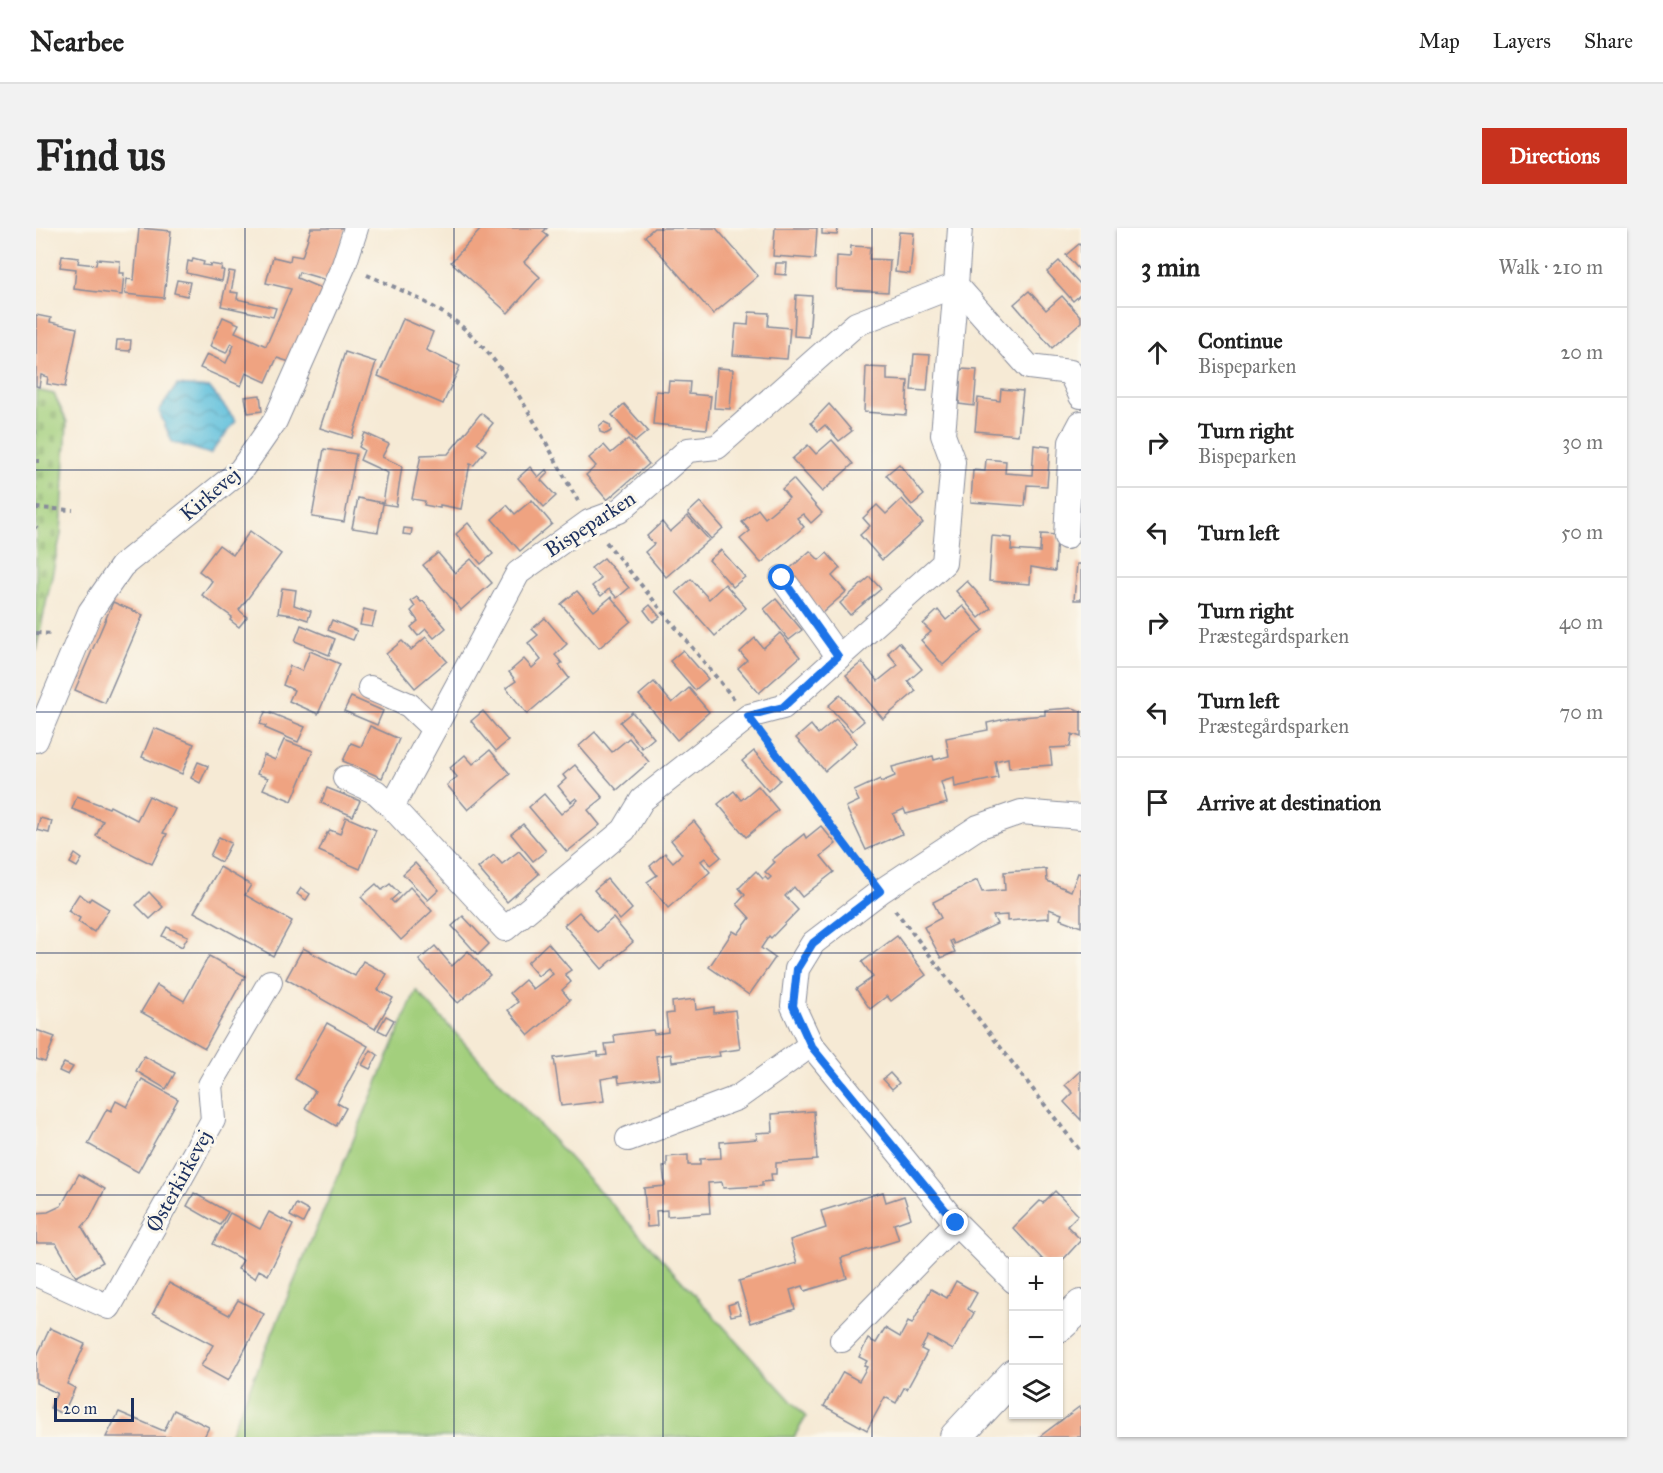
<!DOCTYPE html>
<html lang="en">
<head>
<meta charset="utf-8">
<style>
  body { margin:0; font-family:"IM FELL Great Primer",serif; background:#f2f2f2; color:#222 }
  .controls { position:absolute; right:18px; bottom:18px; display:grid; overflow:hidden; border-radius:0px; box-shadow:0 2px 4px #0004 }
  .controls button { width:54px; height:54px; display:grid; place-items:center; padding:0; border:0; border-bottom:2px solid #e0e0e0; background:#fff; color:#222; font:30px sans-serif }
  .scale { position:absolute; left:18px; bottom:15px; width:80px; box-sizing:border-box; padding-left:6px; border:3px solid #1b2f5e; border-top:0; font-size:16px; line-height:21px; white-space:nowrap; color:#1b2f5e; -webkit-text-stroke:4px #fbf7ec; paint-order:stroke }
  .stop { position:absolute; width:18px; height:18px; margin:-14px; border:4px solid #1a73e8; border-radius:50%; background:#fff }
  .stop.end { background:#1a73e8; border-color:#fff; box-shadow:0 2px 6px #0008 }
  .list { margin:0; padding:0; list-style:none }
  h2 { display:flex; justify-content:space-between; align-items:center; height:78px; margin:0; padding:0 24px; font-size:26px }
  h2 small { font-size:20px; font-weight:400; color:#767676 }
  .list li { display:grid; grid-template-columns:39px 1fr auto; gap:18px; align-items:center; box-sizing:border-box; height:90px; padding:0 24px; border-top:2px solid #e0e0e0 }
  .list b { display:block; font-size:22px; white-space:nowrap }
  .list p { margin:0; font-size:20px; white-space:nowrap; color:#767676 }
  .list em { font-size:20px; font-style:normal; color:#767676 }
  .icon { flex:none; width:33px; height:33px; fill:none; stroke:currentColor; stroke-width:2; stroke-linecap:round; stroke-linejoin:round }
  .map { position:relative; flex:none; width:1045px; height:1209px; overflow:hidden; border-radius:0px }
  header { display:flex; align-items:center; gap:36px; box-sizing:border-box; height:84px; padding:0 30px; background:#fff; border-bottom:2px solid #e0e0e0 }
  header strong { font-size:28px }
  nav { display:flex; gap:33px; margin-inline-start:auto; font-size:21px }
  .intro { display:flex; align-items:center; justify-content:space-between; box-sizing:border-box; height:144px; padding:0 36px }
  h1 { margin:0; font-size:42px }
  .button { padding:15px 27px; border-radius:0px; background:#c8321e; color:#fff; font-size:21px; font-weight:700 }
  main { display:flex; gap:36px; padding:0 36px }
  aside { flex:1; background:#fff; border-radius:0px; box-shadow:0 2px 4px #0004 }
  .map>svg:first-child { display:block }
  .grass { fill:#a3cf7d; stroke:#5f7f6e; stroke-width:1.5 }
  .cemetery { fill:url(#cemetery-stones); stroke:#5f7f6e; stroke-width:1.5 }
  .water { fill:url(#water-waves); stroke:#3c779d; stroke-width:1.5 }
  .building { fill:#efa381 }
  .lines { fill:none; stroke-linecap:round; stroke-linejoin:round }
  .minor-casing { stroke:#888c9a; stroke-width:26 }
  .tertiary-casing { stroke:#888c9a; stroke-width:34 }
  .path { stroke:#888c9a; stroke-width:4; stroke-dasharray:4.5 4.5; stroke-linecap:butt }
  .minor { stroke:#fff; stroke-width:24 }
  .tertiary { stroke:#fff; stroke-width:32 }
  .route { stroke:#1a73e8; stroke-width:8 }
  .grid { fill:none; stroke:#1b2f5e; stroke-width:1.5; stroke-opacity:0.55 }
  .labels { text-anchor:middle; stroke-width:6; stroke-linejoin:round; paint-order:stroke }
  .street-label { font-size:21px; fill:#1b2f5e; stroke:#fbf7ec }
</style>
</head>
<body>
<header>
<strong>Nearbee</strong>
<nav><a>Map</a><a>Layers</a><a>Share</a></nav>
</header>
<div class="intro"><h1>Find us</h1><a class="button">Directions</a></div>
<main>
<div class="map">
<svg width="1045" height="1209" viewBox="0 0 1045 1209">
  <defs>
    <pattern id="cemetery-stones" width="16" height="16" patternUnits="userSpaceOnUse" patternTransform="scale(1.5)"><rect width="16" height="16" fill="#a3cf7d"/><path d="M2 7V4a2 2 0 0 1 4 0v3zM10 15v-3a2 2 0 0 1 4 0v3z" fill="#8cb26e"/></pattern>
    <pattern id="water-waves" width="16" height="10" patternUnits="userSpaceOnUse" patternTransform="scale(1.5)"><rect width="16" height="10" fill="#5dbfdc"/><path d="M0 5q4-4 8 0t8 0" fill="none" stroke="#4c9cb6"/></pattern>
  </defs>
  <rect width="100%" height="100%" fill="#fbf7ec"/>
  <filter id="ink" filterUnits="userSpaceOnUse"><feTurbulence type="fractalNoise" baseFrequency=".0167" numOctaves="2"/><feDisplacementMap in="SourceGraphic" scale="12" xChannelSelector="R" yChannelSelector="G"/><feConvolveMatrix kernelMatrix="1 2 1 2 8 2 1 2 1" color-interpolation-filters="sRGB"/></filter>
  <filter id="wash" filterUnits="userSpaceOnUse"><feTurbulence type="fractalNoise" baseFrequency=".008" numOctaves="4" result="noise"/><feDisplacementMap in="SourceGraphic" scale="24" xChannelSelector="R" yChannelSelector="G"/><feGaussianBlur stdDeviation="1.35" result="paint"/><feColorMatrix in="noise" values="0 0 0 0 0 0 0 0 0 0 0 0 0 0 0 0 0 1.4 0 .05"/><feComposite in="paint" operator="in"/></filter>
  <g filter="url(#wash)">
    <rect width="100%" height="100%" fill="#f6ead5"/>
    <polygon class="grass" points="380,762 770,1189 758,1209 193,1209"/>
    <polygon class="cemetery" points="0,162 18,166 31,194 25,306 0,422"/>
    <polygon class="water" points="141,157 174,160 200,193 174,226 136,214 123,183"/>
    <g id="blocks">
      <g class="building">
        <polygon points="103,0 135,3 128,70 89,66 91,51 98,52"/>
        <polygon points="275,0 310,0 294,53 263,44 261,50 289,62 257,135 241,130 230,154 210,145 205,158 164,140 171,126 190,135 198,117 195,115 190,125 174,118 187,89 203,96 199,104 230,118 255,61 230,55 237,29 254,33 255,27 266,29"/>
        <polygon points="446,0 511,0 507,4 512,8 488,34 504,49 472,85 415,34"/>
        <polygon points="618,0 680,0 722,48 677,86 609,8"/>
        <polygon points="739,0 781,0 779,31 737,28"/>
        <polygon points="786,0 802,0 801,7 786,6"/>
        <polygon points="863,4 878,5 874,46 859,44"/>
        <polygon points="1043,16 1045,18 1045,44 1030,27"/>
        <polygon points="815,18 834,19 833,31 854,32 852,64 800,61 801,28 814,29"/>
        <polygon points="26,28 43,30 42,35 60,37 61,31 84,33 83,45 88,45 86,67 38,61 40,41 24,39"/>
        <polygon points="157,31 168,34 167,37 174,38 174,36 186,38 185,42 188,42 186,53 150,45 152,33 156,34"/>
        <polygon points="1023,33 1045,57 1045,66 1037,73 1011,44"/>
        <polygon points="740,35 751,35 750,47 739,46"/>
        <polygon points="193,43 199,44 195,64 202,65 201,71 240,80 237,89 185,78"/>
        <polygon points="141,52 154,54 151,68 138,65"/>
        <polygon points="993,63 1010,82 1026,68 1045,89 1045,94 1016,120 978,76"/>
        <polygon points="760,67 776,68 773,109 758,108"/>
        <polygon points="713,84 733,85 732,98 754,100 751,131 697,127 700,96 712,97"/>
        <polygon points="0,87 15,90 14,94 41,100 29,159 11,156 12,149 5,147 3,159 0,158"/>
        <polygon points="367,91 397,104 390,122 424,138 407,176 342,148"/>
        <polygon points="81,112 95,112 94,123 80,122"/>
        <polygon points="309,124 340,134 316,210 284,200"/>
        <polygon points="878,126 894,127 891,163 875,162"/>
        <polygon points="830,139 851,140 851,152 872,153 870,187 828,184"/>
        <polygon points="681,140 697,141 694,181 678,180"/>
        <polygon points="925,141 941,142 938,178 923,176"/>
        <polygon points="633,153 654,154 653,166 675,168 671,201 617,196 620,163 632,164"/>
        <polygon points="965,161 987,163 982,207 939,203 942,170 964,173"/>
        <polygon points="224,167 226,183 212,185 209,169"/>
        <polygon points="588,176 612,203 599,214 576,187"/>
        <polygon points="793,176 816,203 803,213 789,197 782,203 775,195"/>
        <polygon points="445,185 457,195 441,215 450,222 438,237 434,236 425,281 404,277 404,280 388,277 389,273 376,271 385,227 412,226"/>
        <polygon points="568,194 574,197 575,203 570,206 564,204 563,198"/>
        <polygon points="329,205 353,216 346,229 366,238 360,278 347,276 342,304 316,300 322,270 347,275 352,245 324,232 328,222 323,219"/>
        <polygon points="592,211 613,236 571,272 550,247 560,238 553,230 568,217 575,225"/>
        <polygon points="796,212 817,236 786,264 756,231 772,217 780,226"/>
        <polygon points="998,217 1014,219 1011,258 991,257 989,278 935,274 937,242 949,243 950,231 970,233 969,245 996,247"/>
        <polygon points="288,221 320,226 308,294 276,289"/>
        <polygon points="863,236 888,267 876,277 850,247"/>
        <polygon points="494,239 502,249 510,242 512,245 505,252 520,268 508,279 482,250"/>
        <polygon points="757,251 786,285 775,295 767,286 761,290 768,299 725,335 704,311 714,303 706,294 722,281 729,290 753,270 746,261"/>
        <polygon points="1043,258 1045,258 1045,291 1040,290"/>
        <polygon points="866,271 887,295 846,332 824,307 834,298 827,290 841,277 850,286"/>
        <polygon points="496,272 516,296 484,323 456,291 471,277 479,286"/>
        <polygon points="664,274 687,300 675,311 652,285"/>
        <polygon points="652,288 673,312 630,349 609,324 618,316 611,308 626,294 634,304"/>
        <polygon points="432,295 457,326 445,336 420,306"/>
        <polygon points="368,300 376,301 375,307 367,306"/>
        <polygon points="214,303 245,326 203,382 211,389 203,399 194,392 196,389 166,367 176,353 163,343 183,317 197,327"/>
        <polygon points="1005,306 1021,307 1019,343 995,339 994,356 953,353 956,308 976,310 975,322 1004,324"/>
        <polygon points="685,322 709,349 697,359 673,332"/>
        <polygon points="774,323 783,332 791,325 804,340 796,348 810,364 786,385 750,344"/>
        <polygon points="402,325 419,345 435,331 456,355 425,382 387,337"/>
        <polygon points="568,330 593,360 581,370 573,361 565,368 556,358 565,351 555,340"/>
        <polygon points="1041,336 1045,336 1045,372 1038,372"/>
        <polygon points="834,349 845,361 814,387 804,375"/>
        <polygon points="655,351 673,371 689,356 710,380 679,408 640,364"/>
        <polygon points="931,353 955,380 943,390 920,363"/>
        <polygon points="246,360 260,362 258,377 275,383 272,392 257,387 242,385"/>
        <polygon points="541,363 558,383 575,369 595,393 563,420 525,376"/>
        <polygon points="381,369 385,374 387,373 410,400 398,410 390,401 382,408 375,399 382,393 375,383 379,379 375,373"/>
        <polygon points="740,371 766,402 753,412 728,381"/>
        <polygon points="77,374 107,387 69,475 39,462"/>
        <polygon points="614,377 624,389 617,394 608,382"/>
        <polygon points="927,378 947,402 907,437 885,412 895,404 887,396 902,382 910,392"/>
        <polygon points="328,381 340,384 336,399 324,397"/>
        <polygon points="509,390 531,416 519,427 526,435 523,437 533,450 491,486 470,460 480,453 473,444 488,431 496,440 505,432 492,415 502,407 496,401"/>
        <polygon points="296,392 321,403 317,412 292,402"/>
        <polygon points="265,397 299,411 293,427 259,413"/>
        <polygon points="744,405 764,429 723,465 702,440 711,432 704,424 719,410 727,420"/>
        <polygon points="390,409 411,433 379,460 350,426 366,413 375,422"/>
        <polygon points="863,414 886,441 872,453 880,463 847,491 810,447 826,434 842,453 862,437 852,425"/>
        <polygon points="647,422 672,451 659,462 634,433"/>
        <polygon points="274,423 304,436 282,486 253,473 258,462 247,457 254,438 266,443"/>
        <polygon points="618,454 636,475 653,460 673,484 641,512 603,467"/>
        <polygon points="804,467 828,493 816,503 792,478"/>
        <polygon points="315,469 347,483 341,497 308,483"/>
        <polygon points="1037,480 1045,483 1045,509 1036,506 1034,519 1014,520 1016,537 973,540 972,530 959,533 962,550 919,559 918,550 905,554 911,575 870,586 868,581 857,586 866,606 830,622 810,579 823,573 818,563 844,551 845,554 859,548 856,539 897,528 898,532 913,528 910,510 952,502 951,495 974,490 1009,487 1009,482"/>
        <polygon points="447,483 472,513 460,523 435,493"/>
        <polygon points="229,484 235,486 235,485 269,499 262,514 229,500 230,498 224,496"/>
        <polygon points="596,484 618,510 606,520 584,494"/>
        <polygon points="800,491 821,515 789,543 760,510 775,497 782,506"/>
        <polygon points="334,498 363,511 346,550 307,533 315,515 325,519"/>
        <polygon points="118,500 158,516 146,546 106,529"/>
        <polygon points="559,504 576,524 593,510 613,534 581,562 543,518"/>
        <polygon points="248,512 277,523 256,573 227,561 232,550 221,546 228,527 239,532"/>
        <polygon points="454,522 474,546 432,582 411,557 421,549 414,540 429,527 437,536"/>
        <polygon points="718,523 744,552 732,563 706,533"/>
        <polygon points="162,534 172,538 164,555 155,550"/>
        <polygon points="539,537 567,570 552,582 564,597 531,624 493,579 508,566 525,586 542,572 540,570 535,574 522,558 530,551 527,547"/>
        <polygon points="722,558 742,582 710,609 682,576 698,563 705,572"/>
        <polygon points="291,560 324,573 317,588 285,575"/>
        <polygon points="41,568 73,580 74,578 101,592 113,568 139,581 127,605 131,606 116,636 60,608 67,593 36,581"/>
        <polygon points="310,589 340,602 324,641 283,623 291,605 292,606 294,602 304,606"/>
        <polygon points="4,590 16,593 13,605 1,602"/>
        <polygon points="658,593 680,621 679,622 685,629 675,637 669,630 665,633 674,644 632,680 611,654 621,647 614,638 629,625 637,634 646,626 635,612"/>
        <polygon points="487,596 510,623 497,633 475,606"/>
        <polygon points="785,598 800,616 785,628 798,644 766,669 758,659 749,668 762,682 735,710 733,708 725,720 739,730 713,767 673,739 697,703 702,706 714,690 701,676 709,667 703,660 720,643 727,651 729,649 732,652 735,649 729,644 739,634 736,632 768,606 770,610"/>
        <polygon points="183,609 195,615 185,634 174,628"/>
        <polygon points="483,623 503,646 471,674 442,640 458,627 466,636"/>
        <polygon points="39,626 46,631 41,639 34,635"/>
        <polygon points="379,635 403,662 392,672 367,646"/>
        <polygon points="184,639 215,657 209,667 256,693 237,728 158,684"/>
        <polygon points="1010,641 1011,653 1035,663 1042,645 1045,646 1045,699 1024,691 1026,686 1013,681 1013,690 971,693 971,687 957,688 961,696 918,716 916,712 914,713 919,724 905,730 888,699 905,690 897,674 941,652 946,664 969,662 968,644"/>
        <polygon points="571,651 596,681 584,692 558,662"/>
        <polygon points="340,656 346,662 354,656 363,665 355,672 358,675 374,659 396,683 365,712 325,669"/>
        <polygon points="265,660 274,666 270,672 261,666"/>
        <polygon points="113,664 127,679 114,691 100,677"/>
        <polygon points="43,666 53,673 55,670 73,681 58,704 42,694 44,690 32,683"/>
        <polygon points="543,684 561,704 577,690 597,714 566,741 528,697"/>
        <polygon points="427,688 453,716 442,727 416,698"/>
        <polygon points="131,699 152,708 146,719 126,708"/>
        <polygon points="861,708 890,747 855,773 851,768 834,781 820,761 837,749 826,734"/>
        <polygon points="512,715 535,742 529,746 535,754 526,762 534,772 493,807 472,782 482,774 474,765 489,752 497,761 517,746 512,740 502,748 491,735"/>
        <polygon points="399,718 416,738 432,723 454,747 422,775 383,732"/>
        <polygon points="267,720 319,748 327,733 351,746 342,762 357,770 339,801 250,751"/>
        <polygon points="173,728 209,748 169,820 105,784 121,757 148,773"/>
        <polygon points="659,771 660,782 678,779 678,785 699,782 704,821 683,824 684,828 636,834 635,826 620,828 623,850 583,855 582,848 565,851 568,873 525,878 518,830 562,824 562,828 571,827 569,816 579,815 578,807 617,802 618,806 632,804 630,786 637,785 636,774"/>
        <polygon points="350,788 358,792 350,806 342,802"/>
        <polygon points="291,795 332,818 301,875 310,880 300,898 269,880 279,863 259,851"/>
        <polygon points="0,802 19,809 9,834 0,831"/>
        <polygon points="335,822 342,827 334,841 326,837"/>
        <polygon points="108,828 139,845 130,861 100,843"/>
        <polygon points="28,835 37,839 32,847 23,843"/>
        <polygon points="1044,843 1045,844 1045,892 1028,874 1037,865 1029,857"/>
        <polygon points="854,845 863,855 856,861 847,851"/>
        <polygon points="106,851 142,871 102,944 52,916 71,881 75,883 80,873 91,879"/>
        <polygon points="778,883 781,932 740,935 740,946 735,946 736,953 726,954 726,958 687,960 686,954 672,955 674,985 631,988 631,982 620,983 621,998 611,999 608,960 629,958 627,939 631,938 631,929 652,927 652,937 664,937 664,931 685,930 684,914 721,911 720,905 737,904 736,886"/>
        <polygon points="43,946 69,961 54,990 46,999 67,1034 40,1049 20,1015 0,1015 0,985 12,984 25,978"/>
        <polygon points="1019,963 1042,987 1031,998 1045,1012 1023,1036 1023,1034 1009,1034 977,1000 1004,973 1007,975"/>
        <polygon points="847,964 850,974 868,968 875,990 858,996 863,1012 805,1030 811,1050 769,1063 767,1058 754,1062 759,1081 715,1095 703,1053 761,1035 754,1012 790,1000 785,983"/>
        <polygon points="158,965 192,984 184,997 151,978"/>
        <polygon points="260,976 273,983 267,995 254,988"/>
        <polygon points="233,984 257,997 232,1047 223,1042 219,1050 202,1041 207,1032 177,1016 194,985 224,1001"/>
        <polygon points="920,1053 941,1065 932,1081 938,1085 917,1122 892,1108 885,1121 891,1124 871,1161 868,1160 860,1175 849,1169 831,1202 788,1178 807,1144 823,1153 831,1139 828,1138 831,1133 823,1129 832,1111 840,1115 849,1100 864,1109 872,1094 876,1096 895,1061 911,1070"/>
        <polygon points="133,1055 193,1087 202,1072 228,1086 192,1153 165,1138 177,1117 117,1085"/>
        <polygon points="701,1074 705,1086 695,1088 692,1077"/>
        <polygon points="14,1100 49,1116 31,1156 39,1160 27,1186 14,1180 21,1165 0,1155 0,1130"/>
        <polygon points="1043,1179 1045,1182 1045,1209 1003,1209"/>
        <polygon points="138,1182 173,1199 168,1209 70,1209 83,1184 128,1203"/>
      </g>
    </g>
  </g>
  <g filter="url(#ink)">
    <use href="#blocks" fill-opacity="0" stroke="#888c9a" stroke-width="1.5"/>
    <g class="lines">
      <g class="minor-casing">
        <g id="minor">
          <polyline points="924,0 920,57 993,139 1034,144 1045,168"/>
          <polygon points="920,57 907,207 917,234 908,335 747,479 713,488 606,572 588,602 469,701 356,579 482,345 553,294 583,283 652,222 681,219 820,96"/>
          <polyline points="1030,309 1035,214 1045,195"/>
          <polyline points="746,350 802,428"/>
          <polyline points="334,460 373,477 398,501"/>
          <polyline points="0,512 54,384 86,338 205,242 239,193 308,37 320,0"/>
          <polyline points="309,550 340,564 356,579"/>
          <polyline points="592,911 701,870 775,817"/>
          <polyline points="0,1046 73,1079 177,892 174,857 234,754"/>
          <polyline points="978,1053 920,995 775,817 757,778 761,741 777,715 845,663 942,599 985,584 1045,589"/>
          <polyline points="806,1112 920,995"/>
        </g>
      </g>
      <g class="tertiary-casing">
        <g id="tertiary">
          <polyline points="1023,1098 1045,1078"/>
          <polyline points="920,1209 978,1147"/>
        </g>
      </g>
      <g class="path">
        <path d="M331 47C359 59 387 71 413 89 470 127 508 214 542 273"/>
        <polyline points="0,204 1,204"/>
        <polyline points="0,233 4,233"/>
        <polyline points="0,280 37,282"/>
        <polyline points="0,299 1,300"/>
        <polyline points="570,314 698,471"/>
        <polyline points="0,405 17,406"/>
        <polyline points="729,510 831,645"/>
        <polyline points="859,682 1045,924"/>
      </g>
      <use href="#minor" class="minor"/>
      <use href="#tertiary" class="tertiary"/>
    </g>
  </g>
  <g class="lines" filter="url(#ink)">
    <polyline class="route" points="746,350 802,428 747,479 712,488 844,663 777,715 761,741 757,778 775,818 920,995"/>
  </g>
  <path class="grid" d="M209 0V1209M418 0V1209M627 0V1209M836 0V1209M0 242H1045M0 484H1045M0 725H1045M0 967H1045"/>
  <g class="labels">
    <g class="street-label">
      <text transform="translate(174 266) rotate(-40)" y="7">Kirkevej</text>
      <text transform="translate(554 296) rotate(-33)" y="7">Bispeparken</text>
      <text transform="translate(143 953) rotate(-61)" y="7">Østerkirkevej</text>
    </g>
  </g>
</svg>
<div class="controls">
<button>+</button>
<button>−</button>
<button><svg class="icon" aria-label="layers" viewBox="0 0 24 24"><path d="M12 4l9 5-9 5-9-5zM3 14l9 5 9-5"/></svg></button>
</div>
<div class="scale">20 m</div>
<div class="stop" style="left:746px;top:350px"></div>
<div class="stop end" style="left:920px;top:995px"></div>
</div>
<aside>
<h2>3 min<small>Walk · 210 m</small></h2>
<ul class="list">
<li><svg class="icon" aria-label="ahead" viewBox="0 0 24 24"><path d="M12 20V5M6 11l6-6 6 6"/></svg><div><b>Continue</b><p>Bispeparken</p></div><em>20 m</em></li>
<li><svg class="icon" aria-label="right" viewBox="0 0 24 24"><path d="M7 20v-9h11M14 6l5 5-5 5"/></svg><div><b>Turn right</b><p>Bispeparken</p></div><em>30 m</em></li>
<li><svg class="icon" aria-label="left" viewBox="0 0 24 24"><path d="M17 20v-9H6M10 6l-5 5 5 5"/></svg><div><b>Turn left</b></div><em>50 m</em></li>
<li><svg class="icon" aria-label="right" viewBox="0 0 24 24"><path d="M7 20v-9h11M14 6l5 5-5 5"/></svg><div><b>Turn right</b><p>Præstegårdsparken</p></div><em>40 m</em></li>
<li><svg class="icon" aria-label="left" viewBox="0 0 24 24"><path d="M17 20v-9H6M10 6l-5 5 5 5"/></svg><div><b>Turn left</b><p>Præstegårdsparken</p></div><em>70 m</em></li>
<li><svg class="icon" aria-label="arrive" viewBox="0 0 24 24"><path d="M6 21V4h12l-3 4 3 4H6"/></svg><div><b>Arrive at destination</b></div></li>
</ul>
</aside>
</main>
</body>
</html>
